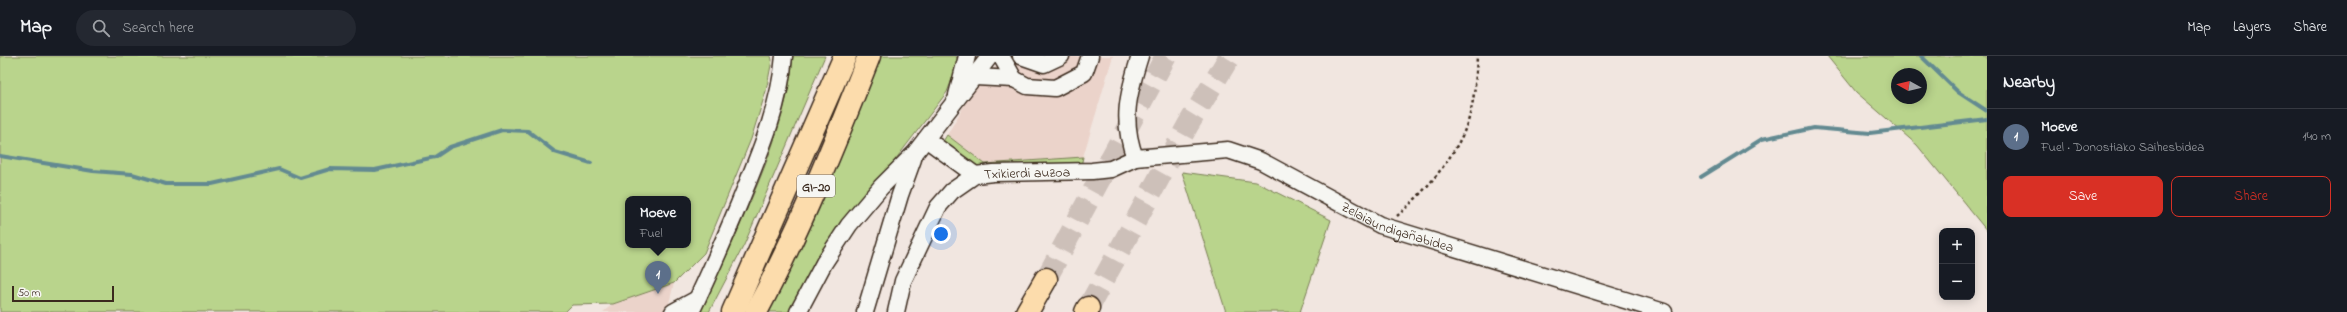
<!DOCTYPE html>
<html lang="en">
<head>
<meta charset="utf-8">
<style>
  body { margin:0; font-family:"Indie Flower",sans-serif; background:#242831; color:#f1f3f6 }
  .controls { position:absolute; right:12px; bottom:12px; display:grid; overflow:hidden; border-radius:8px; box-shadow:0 2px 10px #0003 }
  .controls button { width:36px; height:36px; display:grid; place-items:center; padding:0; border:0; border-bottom:1px solid #363941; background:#171b24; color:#f1f3f6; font:20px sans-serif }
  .compass { position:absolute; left:1891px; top:12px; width:36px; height:36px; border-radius:50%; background:#171b24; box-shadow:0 2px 10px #0003; rotate:278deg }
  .scale { position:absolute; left:12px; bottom:10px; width:102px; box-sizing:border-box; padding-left:4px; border:2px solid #3b2a1e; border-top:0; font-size:11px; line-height:14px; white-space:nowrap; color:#3b2a1e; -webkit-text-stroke:3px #f6f6f2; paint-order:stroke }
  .you { position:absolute; left:941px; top:178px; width:14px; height:14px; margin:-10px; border:3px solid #fff; border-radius:50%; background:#1a73e8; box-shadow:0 0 0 6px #1a73e833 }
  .badge { display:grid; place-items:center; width:26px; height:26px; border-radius:50%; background:#d93025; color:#fff; font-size:13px; font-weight:700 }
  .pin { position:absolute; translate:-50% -33px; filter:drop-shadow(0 1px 2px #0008) }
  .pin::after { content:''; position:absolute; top:21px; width:14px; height:12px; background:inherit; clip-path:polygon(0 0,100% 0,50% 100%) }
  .popup { position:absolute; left:625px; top:140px; width:66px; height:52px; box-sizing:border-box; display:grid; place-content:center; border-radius:8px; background:#171b24; filter:drop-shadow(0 1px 3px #0005); font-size:13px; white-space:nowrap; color:#9ea1a6 }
  .popup b { font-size:15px; color:#f1f3f6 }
  .popup::after { content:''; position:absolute; left:50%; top:100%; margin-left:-8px; border:8px solid transparent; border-top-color:#171b24 }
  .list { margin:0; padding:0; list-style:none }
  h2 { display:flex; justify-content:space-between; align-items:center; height:52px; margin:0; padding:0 16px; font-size:17px }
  h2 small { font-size:13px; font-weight:400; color:#9ea1a6 }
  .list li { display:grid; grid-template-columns:26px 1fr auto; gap:12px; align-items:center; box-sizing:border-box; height:56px; padding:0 16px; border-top:1px solid #363941 }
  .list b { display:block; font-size:15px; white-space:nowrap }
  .list p { margin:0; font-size:13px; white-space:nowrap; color:#9ea1a6 }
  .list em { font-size:13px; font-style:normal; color:#9ea1a6 }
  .actions { display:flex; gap:8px; padding:12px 16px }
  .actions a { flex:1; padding:9px 0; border:1px solid #d93025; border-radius:8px; text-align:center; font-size:14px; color:#d93025 }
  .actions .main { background:#d93025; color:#fff }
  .icon { flex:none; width:22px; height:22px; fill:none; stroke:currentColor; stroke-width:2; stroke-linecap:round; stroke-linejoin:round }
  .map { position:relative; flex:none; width:1987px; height:256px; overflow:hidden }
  header { display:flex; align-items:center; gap:24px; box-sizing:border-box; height:56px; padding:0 20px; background:#171b24; border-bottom:1px solid #363941 }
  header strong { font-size:19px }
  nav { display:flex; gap:22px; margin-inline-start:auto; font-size:14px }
  .search { width:280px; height:36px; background:#242831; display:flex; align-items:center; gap:10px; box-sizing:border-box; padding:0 14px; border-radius:22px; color:#9ea1a6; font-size:15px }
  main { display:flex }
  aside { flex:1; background:#171b24 }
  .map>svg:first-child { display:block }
  .built { fill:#ebd3ca }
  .green { fill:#b9d48c; stroke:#7a7f55; fill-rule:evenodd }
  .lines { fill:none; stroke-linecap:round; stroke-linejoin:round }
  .stream { stroke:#638a91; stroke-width:4 }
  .highway-tunnel { stroke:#cdc0b9; stroke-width:22; stroke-dasharray:22 11; stroke-linecap:butt }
  .minor-casing { stroke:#3b2a1e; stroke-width:19 }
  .highway-casing { stroke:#3b2a1e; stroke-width:25 }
  .path { stroke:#3b2a1e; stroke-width:2.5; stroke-dasharray:3 3; stroke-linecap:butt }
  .minor { stroke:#f6f6f2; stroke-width:16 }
  .highway { stroke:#fcdcac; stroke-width:22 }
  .labels { text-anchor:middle; stroke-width:4; stroke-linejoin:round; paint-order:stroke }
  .shield { fill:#f6f6f2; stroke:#73675e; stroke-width:1 }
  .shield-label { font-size:13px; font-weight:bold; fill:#3b2a1e }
  .street-label { font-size:14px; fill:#3b2a1e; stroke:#f6f6f2 }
</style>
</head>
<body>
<header>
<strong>Map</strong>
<div class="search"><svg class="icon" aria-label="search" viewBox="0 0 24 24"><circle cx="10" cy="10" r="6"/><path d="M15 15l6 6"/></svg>Search here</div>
<nav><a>Map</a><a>Layers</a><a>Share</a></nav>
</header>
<main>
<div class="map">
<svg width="1987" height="256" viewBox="0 0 1987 256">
  <rect width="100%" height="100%" fill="#f1e6e0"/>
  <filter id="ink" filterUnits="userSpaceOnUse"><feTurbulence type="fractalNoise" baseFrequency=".025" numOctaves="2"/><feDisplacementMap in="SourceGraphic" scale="8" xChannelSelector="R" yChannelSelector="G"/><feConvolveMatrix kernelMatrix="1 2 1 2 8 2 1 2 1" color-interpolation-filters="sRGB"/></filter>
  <g filter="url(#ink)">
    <g class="built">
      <polygon points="1009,0 1113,0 1083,101 985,108 947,79 977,27"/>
      <polygon points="674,227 667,256 603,256 613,248"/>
    </g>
    <g class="green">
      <path d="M0 0H771L772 4 766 35 751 83 704 197 674 227 613 248 572 249 565 256H0ZM628 143H688V189H628Z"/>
      <path d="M793 0H825L744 189 709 256H700C713 230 725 203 737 176 761 121 788 61 793 0Z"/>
      <path d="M880 0H956L959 6 947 36 895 104 861 143 829 186 790 256H769C812 173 848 88 880 0Z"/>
      <path d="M1827 0H1987V175L1917 89 1856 36ZM1897 18H1921V42H1897Z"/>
      <polygon points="947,79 985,108 1083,101 1081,110 981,111 970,107 942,87"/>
      <polygon points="1182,116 1256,126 1331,164 1300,256 1226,256"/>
    </g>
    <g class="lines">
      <g class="stream">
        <polyline points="1921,0 1958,36 1987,55"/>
        <polyline points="0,100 93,115 132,118 166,128 212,128 279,113 300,122 330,113 375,114 435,101 450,91 502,74 528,75 555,96 591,107"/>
        <polyline points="1701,121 1762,83 1814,72 1870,77 1987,63"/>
      </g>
      <g class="highway-tunnel">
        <polyline points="1046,223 1166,0"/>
        <polyline points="1088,252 1188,69 1230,0"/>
      </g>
      <g class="minor-casing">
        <g id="minor">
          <polyline points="1001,0 1014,23 1027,30 1055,32 1084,17 1090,0"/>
          <polyline points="1021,0 1044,8 1061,0"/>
          <polyline points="975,21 1014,23"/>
          <polyline points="957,39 967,0"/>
          <polyline points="926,83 975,119"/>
          <path d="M1135 102C1121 64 1128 38 1140 0"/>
          <polyline points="673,256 697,243"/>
          <path d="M691 256C708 221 724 184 739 148 758 101 780 51 784 0"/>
          <polyline points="798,256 824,207 849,169 881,131 915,97 990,0"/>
          <polyline points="865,256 900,139 913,103"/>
          <path id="s1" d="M896 256 903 225 938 151 952 135 975 119 993 117 1092 115 1111 113 1135 102 1228 94 1261 105 1380 169 1664 256"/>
        </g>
      </g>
      <g class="highway-casing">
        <g id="highway">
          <polyline points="733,256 845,0"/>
          <path d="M756 256C800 173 835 87 869 0"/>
          <polyline points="1027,256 1046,223"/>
          <polyline points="1086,256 1088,252"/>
        </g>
      </g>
      <path class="path" d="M1397 160C1424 137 1462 94 1470 58 1475 39 1476 19 1477 0"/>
      <use href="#minor" class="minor"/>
      <use href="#highway" class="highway"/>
    </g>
  </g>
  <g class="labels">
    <rect class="shield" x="797" y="119" width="38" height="22" rx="3"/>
    <g class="shield-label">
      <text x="816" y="135">GI-20</text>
    </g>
    <g class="street-label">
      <text dy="5" stroke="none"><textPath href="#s1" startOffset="215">Txikierdi auzoa</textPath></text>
      <text dy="5" stroke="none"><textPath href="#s1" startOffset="606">Zelaiaundigañabidea</textPath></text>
    </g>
  </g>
</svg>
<div class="controls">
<button>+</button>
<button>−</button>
</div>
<svg class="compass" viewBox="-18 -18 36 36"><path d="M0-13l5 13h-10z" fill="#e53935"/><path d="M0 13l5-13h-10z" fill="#9ea1a6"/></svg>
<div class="scale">50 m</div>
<div class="you"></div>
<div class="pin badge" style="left:658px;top:238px;background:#5c6f8a">1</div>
<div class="popup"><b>Moeve</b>Fuel</div>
</div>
<aside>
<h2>Nearby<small></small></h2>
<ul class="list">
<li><span class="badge" style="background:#5c6f8a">1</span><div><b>Moeve</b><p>Fuel · Donostiako Saihesbidea</p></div><em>140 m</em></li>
</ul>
<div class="actions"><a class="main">Save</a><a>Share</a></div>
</aside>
</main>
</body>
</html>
